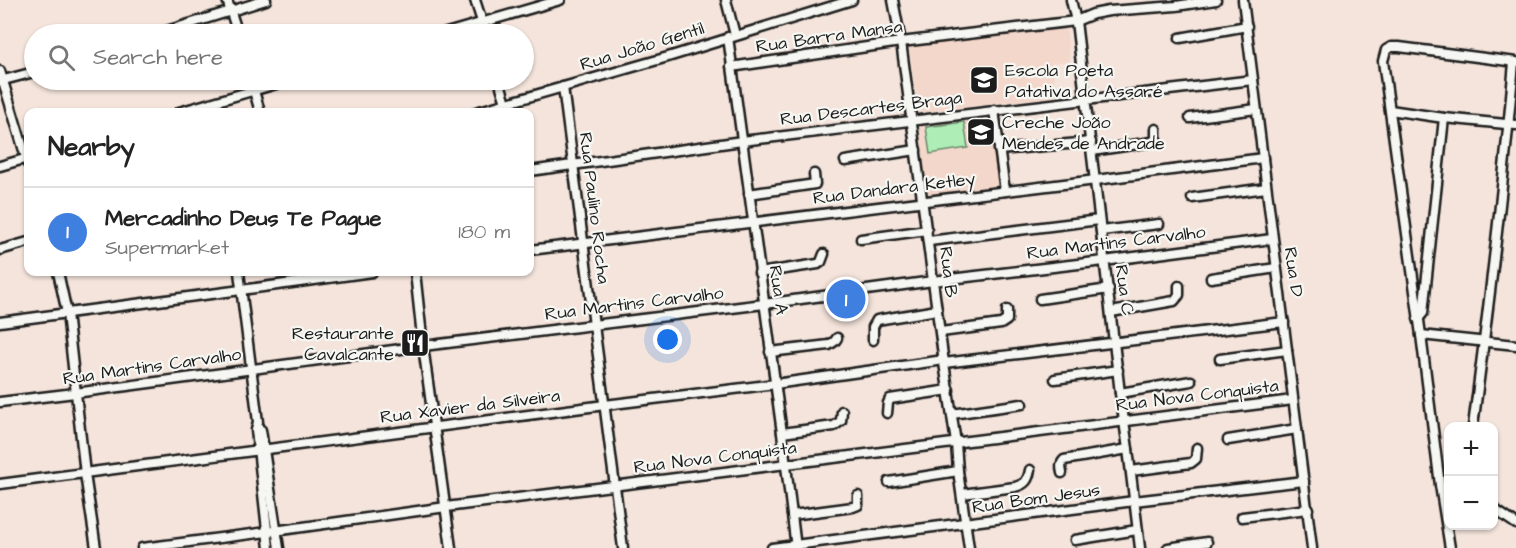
<!DOCTYPE html>
<html lang="en">
<head>
<meta charset="utf-8">
<style>
  body { margin:0; font-family:"Architects Daughter",sans-serif; background:#f6f6f6; color:#222 }
  .controls { position:absolute; right:18px; bottom:18px; display:grid; overflow:hidden; border-radius:12px; box-shadow:0 2px 4px #0004 }
  .controls button { width:54px; height:54px; display:grid; place-items:center; padding:0; border:0; border-bottom:2px solid #e0e0e0; background:#fff; color:#222; font:30px sans-serif }
  .you { position:absolute; left:668px; top:340px; width:21px; height:21px; margin:-15px; border:4px solid #fff; border-radius:50%; background:#1a73e8; box-shadow:0 0 0 9px #1a73e833 }
  .badge { display:grid; place-items:center; width:39px; height:39px; border-radius:50%; background:#2563eb; color:#fff; font-size:20px; font-weight:700 }
  .pin { position:absolute; translate:-50% -50%; border:3px solid #fff; box-shadow:0 2px 6px #0006 }
  .list { margin:0; padding:0; list-style:none }
  h2 { display:flex; justify-content:space-between; align-items:center; height:78px; margin:0; padding:0 24px; font-size:26px }
  h2 small { font-size:20px; font-weight:400; color:#767676 }
  .list li { display:grid; grid-template-columns:39px 1fr auto; gap:18px; align-items:center; box-sizing:border-box; height:90px; padding:0 24px; border-top:2px solid #e0e0e0 }
  .list b { display:block; font-size:22px; white-space:nowrap }
  .list p { margin:0; font-size:20px; white-space:nowrap; color:#767676 }
  .list em { font-size:20px; font-style:normal; color:#767676 }
  .icon { flex:none; width:33px; height:33px; fill:none; stroke:currentColor; stroke-width:2; stroke-linecap:round; stroke-linejoin:round }
  .map { position:relative; flex:none; width:1516px; height:548px; overflow:hidden }
  .search { position:absolute; background:#fff; box-shadow:0 2px 4px #0004; left:24px; top:24px; width:510px; height:66px; display:flex; align-items:center; gap:15px; box-sizing:border-box; padding:0 21px; border-radius:33px; color:#767676; font-size:22px }
  .panel { position:absolute; background:#fff; box-shadow:0 2px 4px #0004; left:24px; top:108px; width:510px; height:168px; border-radius:12px }
  .map>svg:first-child { display:block }
  .built { fill:#f3d7ca }
  .green { fill:#aeeeb6; stroke:#658569; stroke-width:1.5 }
  .lines { fill:none; stroke-linecap:round; stroke-linejoin:round }
  .minor-casing { stroke:#1c1c1c; stroke-width:13 }
  .minor { stroke:#f6f6f2; stroke-width:8 }
  .labels { text-anchor:middle; stroke-width:4.5; stroke-linejoin:round; paint-order:stroke }
  .street-label { font-size:18px; fill:#1c1c1c; stroke:#f6f6f2 }
  .poi-label { font-size:18px; fill:#1c1c1c; stroke:#f6f6f2; text-anchor:start }
</style>
</head>
<body>
<div class="map">
<svg width="1516" height="548" viewBox="0 0 1516 548">
  <rect width="100%" height="100%" fill="#f4e4db"/>
  <filter id="ink" filterUnits="userSpaceOnUse"><feTurbulence type="fractalNoise" baseFrequency=".0167" numOctaves="2"/><feDisplacementMap in="SourceGraphic" scale="12" xChannelSelector="R" yChannelSelector="G"/><feConvolveMatrix kernelMatrix="1 2 1 2 8 2 1 2 1" color-interpolation-filters="sRGB"/></filter>
  <g filter="url(#ink)">
    <g class="built">
      <polygon points="1066,26 1070,61 1052,63 1056,96 922,112 918,108 909,47 911,45"/>
      <polygon points="993,118 1002,183 1000,185 930,194 927,192 919,130 922,126"/>
    </g>
    <polygon class="green" points="964,122 968,148 930,154 926,127"/>
    <g class="lines">
      <g class="minor-casing">
        <g id="minor">
          <polyline points="227,0 238,34"/>
          <polyline points="475,0 486,34"/>
          <polyline points="726,0 735,35"/>
          <polyline points="893,0 901,42 944,363 956,443 958,471 969,548"/>
          <polyline points="1071,0 1076,21 1120,393 1128,449 1140,548"/>
          <polyline points="1243,0 1312,548"/>
          <polyline points="157,34 266,0"/>
          <polyline points="443,34 560,0"/>
          <polyline points="728,37 782,433 796,548"/>
          <polyline points="1180,38 1247,26"/>
          <polyline points="731,67 901,42 1076,21 1093,14 1109,11 1176,6 1216,0"/>
          <polyline points="0,71 28,164"/>
          <polyline points="251,80 260,112"/>
          <polyline points="499,80 506,103"/>
          <polyline points="0,81 34,72"/>
          <polyline points="563,87 623,548"/>
          <polyline points="994,110 1005,191"/>
          <polyline points="1390,110 1444,118 1516,125"/>
          <polyline points="179,112 290,80"/>
          <polyline points="476,112 668,57 852,0"/>
          <polyline points="1190,118 1256,109"/>
          <polyline points="999,150 1091,142"/>
          <polyline points="1092,151 1152,142 1156,139 1156,129"/>
          <polyline points="845,161 916,150"/>
          <polyline points="0,166 28,158"/>
          <polyline points="530,171 742,141 1253,80"/>
          <polyline points="749,194 815,184 814,174"/>
          <polyline points="1192,198 1266,188"/>
          <polyline points="1101,231 1159,224"/>
          <polyline points="861,239 927,230"/>
          <polyline points="929,241 1099,220"/>
          <polyline points="0,250 28,242"/>
          <polyline points="530,250 1096,180 1263,158"/>
          <polyline points="58,272 67,313 85,474 96,548"/>
          <polyline points="239,272 258,422 256,430 269,548"/>
          <polyline points="415,272 423,346 451,548"/>
          <polyline points="759,273 818,264 821,262 824,254"/>
          <polyline points="1211,278 1276,268"/>
          <polyline points="1040,299 1109,289"/>
          <polyline points="1111,312 1174,301 1179,295 1179,286"/>
          <polyline points="1418,319 1423,313 1444,118"/>
          <polyline points="0,322 241,290 372,272"/>
          <polyline points="941,332 1001,324 1007,320 1007,310"/>
          <polyline points="1421,335 1516,345"/>
          <polyline points="873,340 873,327 877,320 937,310"/>
          <polyline points="770,352 829,345 835,341 837,338"/>
          <polyline points="1220,359 1287,350"/>
          <polyline points="944,363 1284,322"/>
          <polyline points="1055,379 1118,370"/>
          <polyline points="1120,393 1191,381"/>
          <polyline points="0,402 75,393 423,346 764,304 933,281 1104,261 1272,239"/>
          <polyline points="887,413 888,403 890,399 949,390"/>
          <polyline points="952,414 1022,404"/>
          <path d="M1473 426C1489 305 1504 183 1514 62"/>
          <polyline points="261,430 279,548"/>
          <polyline points="782,433 834,426 841,421 842,411"/>
          <polyline points="1228,440 1297,429"/>
          <polyline points="1131,471 1191,463 1196,459 1197,448"/>
          <path d="M1062 473C1061 468 1060 464 1064 460L1128 449"/>
          <polyline points="889,482 958,471"/>
          <polyline points="0,484 605,405 775,384 944,360"/>
          <path d="M962 494 1015 487C1025 484 1028 481 1030 470"/>
          <polyline points="1494,509 1516,524"/>
          <polyline points="792,515 853,507 858,505 858,496"/>
          <polyline points="1242,517 1308,509"/>
          <polyline points="1075,540 1137,530"/>
          <polyline points="142,548 267,532 446,507 1293,400"/>
          <polyline points="772,548 1134,501 1304,481"/>
          <polyline points="1168,548 1207,542"/>
          <polyline points="1450,548 1440,485 1421,335 1383,61 1386,50 1391,47 1399,47 1516,62"/>
        </g>
      </g>
      <use href="#minor" class="minor"/>
    </g>
  </g>
  <defs>
    <g id="school-square" transform="scale(1.5)"><rect x="-9" y="-9" width="18" height="18" rx="4" fill="#1c1c1c" stroke="#f6f6f2"/><path d="M0-5L7-2L0 1L-7-2ZM-4 1L0 2.5L4 1V4Q0 6-4 4Z" fill="#fff"/></g>
    <g id="restaurant-square" transform="scale(1.5)"><rect x="-9" y="-9" width="18" height="18" rx="4" fill="#1c1c1c" stroke="#f6f6f2"/><path d="M-5-6h1v4h1v-4h1v4h1v-4h1v5L-1.5 .5V6h-2V.5L-5-1ZM5-6V6H3V1.5H1.5Q1.5-4 5-6Z" fill="#fff"/></g>
  </defs>
  <g fill-rule="evenodd">
    <use href="#school-square" x="984" y="80"/>
    <use href="#school-square" x="981" y="132"/>
    <use href="#restaurant-square" x="415" y="343"/>
  </g>
  <g class="labels">
    <g class="street-label">
      <text transform="translate(829 36) rotate(-8)" y="6">Rua Barra Mansa</text>
      <text transform="translate(642 46) rotate(-17)" y="6">Rua João Gentil</text>
      <text transform="translate(871 108) rotate(-7)" y="6">Rua Descartes Braga</text>
      <text transform="translate(894 188) rotate(-7)" y="6">Rua Dandara Ketley</text>
      <text transform="translate(595 208) rotate(83)" y="6">Rua Paulino Rocha</text>
      <text transform="translate(1116 242) rotate(-7)" y="6">Rua Martins Carvalho</text>
      <text transform="translate(949 272) rotate(83)" y="6">Rua B</text>
      <text transform="translate(1294 272) rotate(82)" y="6">Rua D</text>
      <text transform="translate(779 290) rotate(82)" y="6">Rua A</text>
      <text transform="translate(1125 290) rotate(82)" y="6">Rua C</text>
      <text transform="translate(634 303) rotate(-7)" y="6">Rua Martins Carvalho</text>
      <text transform="translate(152 366) rotate(-8)" y="6">Rua Martins Carvalho</text>
      <text transform="translate(1197 395) rotate(-7)" y="6">Rua Nova Conquista</text>
      <text transform="translate(470 406) rotate(-7)" y="6">Rua Xavier da Silveira</text>
      <text transform="translate(715 457) rotate(-7)" y="6">Rua Nova Conquista</text>
      <text transform="translate(1036 498) rotate(-8)" y="6">Rua Bom Jesus</text>
    </g>
    <g class="poi-label">
      <text x="1005" y="76">Escola Poeta<tspan x="1005" dy="21">Patativa do Assaré</tspan></text>
      <text x="1002" y="128">Creche João<tspan x="1002" dy="21">Mendes de Andrade</tspan></text>
      <text x="394" y="339" text-anchor="end">Restaurante<tspan x="394" dy="21">Cavalcante</tspan></text>
    </g>
  </g>
</svg>
<div class="controls">
<button>+</button>
<button>−</button>
</div>
<div class="you"></div>
<div class="pin badge" style="left:846px;top:299px;background:#3f7fe0">1</div>
<div class="search"><svg class="icon" aria-label="search" viewBox="0 0 24 24"><circle cx="10" cy="10" r="6"/><path d="M15 15l6 6"/></svg>Search here</div>
<section class="panel">
<h2>Nearby<small></small></h2>
<ul class="list">
<li><span class="badge" style="background:#3f7fe0">1</span><div><b>Mercadinho Deus Te Pague</b><p>Supermarket</p></div><em>180 m</em></li>
</ul>
</section>
</div>
</body>
</html>
